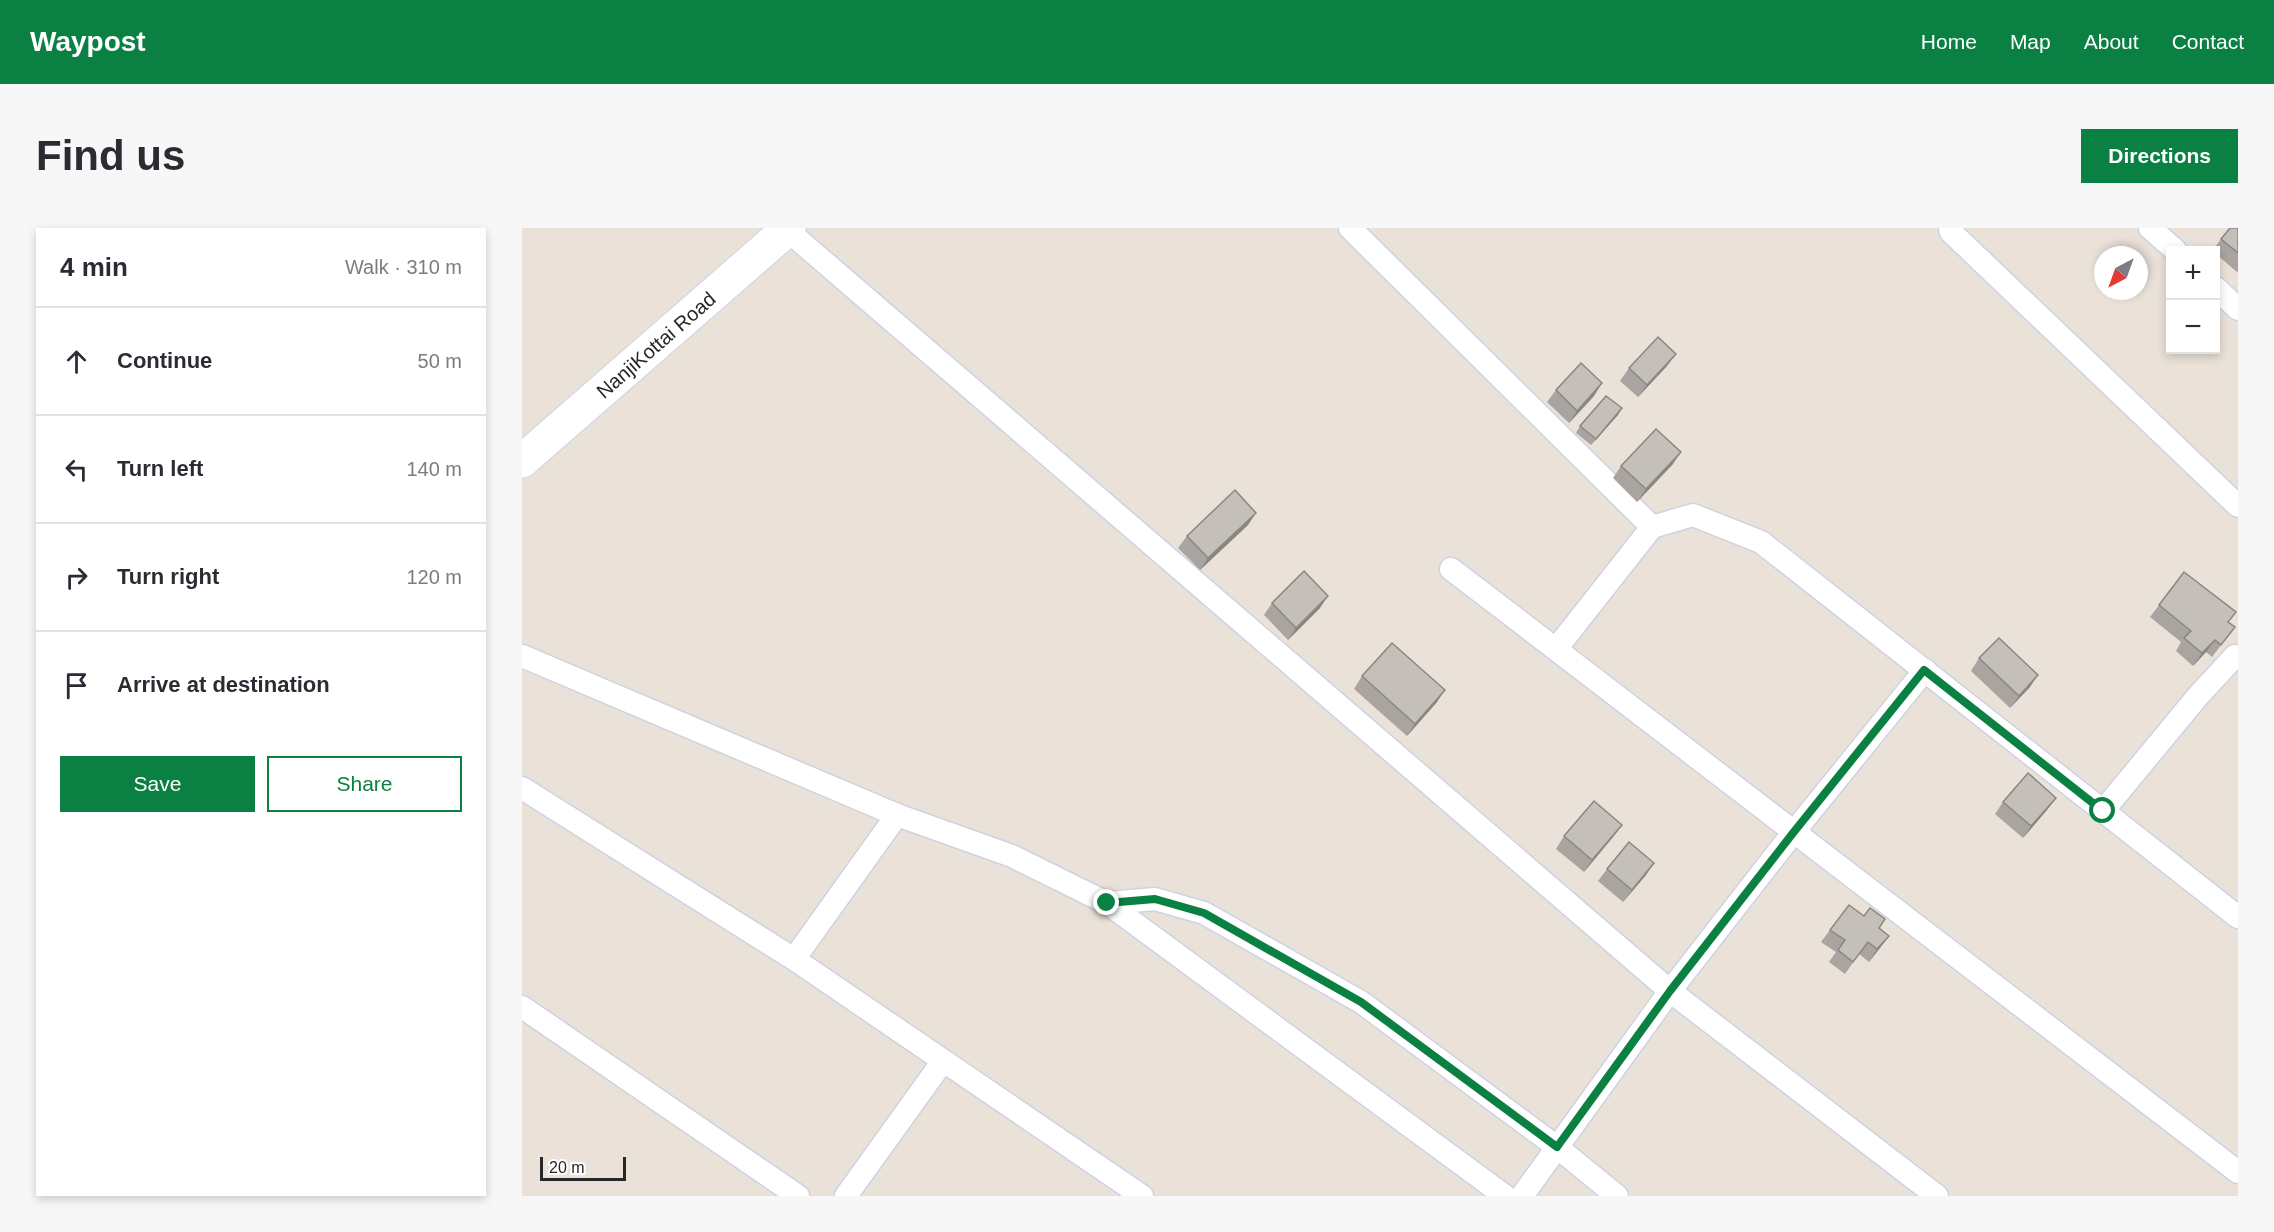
<!DOCTYPE html>
<html lang="en">
<head>
<meta charset="utf-8">
<style>
  body { margin:0; font-family:Arial,sans-serif; background:#f7f7f7; color:#2b2b33 }
  .controls { position:absolute; right:18px; top:18px; display:grid; overflow:hidden; border-radius:0px; box-shadow:0 3px 9px #0003 }
  .controls button { width:54px; height:54px; display:grid; place-items:center; padding:0; border:0; border-bottom:2px solid #e1e1e2; background:#fff; color:#2b2b33; font:30px sans-serif }
  .compass { position:absolute; left:1572px; top:18px; width:54px; height:54px; border-radius:50%; background:#fff; box-shadow:0 3px 9px #0003; rotate:221deg }
  .scale { position:absolute; left:18px; bottom:15px; width:86px; box-sizing:border-box; padding-left:6px; border:3px solid #272727; border-top:0; font-size:16px; line-height:21px; white-space:nowrap; color:#272727; -webkit-text-stroke:4px #fff; paint-order:stroke }
  .stop { position:absolute; width:18px; height:18px; margin:-14px; border:4px solid #0b8043; border-radius:50%; background:#fff }
  .stop.end { background:#0b8043; border-color:#fff; box-shadow:0 2px 6px #0008 }
  .list { margin:0; padding:0; list-style:none }
  h2 { display:flex; justify-content:space-between; align-items:center; height:78px; margin:0; padding:0 24px; font-size:26px }
  h2 small { font-size:20px; font-weight:400; color:#7c7c81 }
  .list li { display:grid; grid-template-columns:39px 1fr auto; gap:18px; align-items:center; box-sizing:border-box; height:108px; padding:0 24px; border-top:2px solid #e1e1e2 }
  .list b { display:block; font-size:22px; white-space:nowrap }
  .list em { font-size:20px; font-style:normal; color:#7c7c81 }
  .actions { display:flex; gap:12px; padding:18px 24px }
  .actions a { flex:1; padding:14px 0; border:2px solid #0b8043; border-radius:0px; text-align:center; font-size:21px; color:#0b8043 }
  .actions .main { background:#0b8043; color:#fff }
  .icon { flex:none; width:33px; height:33px; fill:none; stroke:currentColor; stroke-width:2; stroke-linecap:round; stroke-linejoin:round }
  .map { position:relative; flex:none; width:1716px; height:968px; overflow:hidden; border-radius:0px }
  header { display:flex; align-items:center; gap:36px; box-sizing:border-box; height:84px; padding:0 30px; background:#0b8043; color:#fff }
  header strong { font-size:28px }
  nav { display:flex; gap:33px; margin-inline-start:auto; font-size:21px }
  .intro { display:flex; align-items:center; justify-content:space-between; box-sizing:border-box; height:144px; padding:0 36px }
  h1 { margin:0; font-size:42px }
  .button { padding:15px 27px; border-radius:0px; background:#0b8043; color:#fff; font-size:21px; font-weight:700 }
  main { display:flex; gap:36px; padding:0 36px }
  aside { flex:1; background:#fff; border-radius:0px; box-shadow:0 3px 9px #0003 }
  .map>svg:first-child { display:block }
  .lines { fill:none; stroke-linecap:round; stroke-linejoin:round }
  .street-casing { stroke:#ced3e1; stroke-width:25 }
  .secondary-casing { stroke:#ced3e1; stroke-width:35 }
  .street { stroke:#fff; stroke-width:22 }
  .secondary { stroke:#fff; stroke-width:33 }
  .wall { fill:#a9a49f }
  .shaded-wall { fill:#8a8682 }
  .building { fill:#c5bfb9; stroke:#8a8682; stroke-width:1.5 }
  .route { stroke:#0b8043; stroke-width:8 }
  .labels { text-anchor:middle; stroke-width:6; stroke-linejoin:round; paint-order:stroke }
  .street-label { font-size:20px; fill:#272727; stroke:#fff }
</style>
</head>
<body>
<header>
<strong>Waypost</strong>
<nav><a>Home</a><a>Map</a><a>About</a><a>Contact</a></nav>
</header>
<div class="intro"><h1>Find us</h1><a class="button">Directions</a></div>
<main>
<aside>
<h2>4 min<small>Walk · 310 m</small></h2>
<ul class="list">
<li><svg class="icon" aria-label="ahead" viewBox="0 0 24 24"><path d="M12 20V5M6 11l6-6 6 6"/></svg><div><b>Continue</b></div><em>50 m</em></li>
<li><svg class="icon" aria-label="left" viewBox="0 0 24 24"><path d="M17 20v-9H6M10 6l-5 5 5 5"/></svg><div><b>Turn left</b></div><em>140 m</em></li>
<li><svg class="icon" aria-label="right" viewBox="0 0 24 24"><path d="M7 20v-9h11M14 6l5 5-5 5"/></svg><div><b>Turn right</b></div><em>120 m</em></li>
<li><svg class="icon" aria-label="arrive" viewBox="0 0 24 24"><path d="M6 21V4h12l-3 4 3 4H6"/></svg><div><b>Arrive at destination</b></div></li>
</ul>
<div class="actions"><a class="main">Save</a><a>Share</a></div>
</aside>
<div class="map">
<svg width="1716" height="968" viewBox="0 0 1716 968">
  <rect width="100%" height="100%" fill="#eae2d9"/>
  <g class="lines">
    <g class="street-casing">
      <g id="street">
        <polyline points="828,0 1130,299 1171,287 1239,314 1716,689"/>
        <polyline points="1428,0 1429,4 1716,278"/>
        <polyline points="1628,0 1653,22"/>
        <polyline points="265,2 1148,763 1415,968"/>
        <polyline points="1694,60 1716,81"/>
        <polyline points="929,341 1716,944"/>
        <polyline points="1034,421 1130,299"/>
        <polyline points="0,428 375,587 490,628 585,675 983,968"/>
        <polyline points="0,560 272,731 620,968"/>
        <polyline points="1581,583 1676,468 1713,428"/>
        <polyline points="585,675 633,671 682,685 839,774 1035,919 1095,968"/>
        <polyline points="272,731 375,587"/>
        <polyline points="0,779 276,968"/>
        <polyline points="324,968 421,833"/>
        <polyline points="1000,968 1148,763 1271,605 1403,442"/>
      </g>
    </g>
    <g class="secondary-casing">
      <polyline id="secondary" points="0,233 267,0"/>
    </g>
    <use href="#street" class="street"/>
    <use href="#secondary" class="secondary"/>
  </g>
  <g class="wall">
    <polygon points="1716,0 1716,43 1715,44 1694,26 1694,22 1691,22 1699,11"/>
    <polygon points="1145,138 1116,169 1098,153 1107,140"/>
    <polygon points="1034,162 1072,168 1047,195 1025,174"/>
    <polygon points="1096,187 1069,217 1054,205 1058,198"/>
    <polygon points="1151,236 1115,274 1091,250 1099,238"/>
    <polygon points="726,297 678,342 656,320 665,308"/>
    <polygon points="750,375 798,380 766,412 742,387"/>
    <polygon points="1637,377 1707,394 1713,399 1690,429 1684,424 1671,438 1654,423 1659,414 1628,389"/>
    <polygon points="1457,430 1508,459 1488,480 1449,443"/>
    <polygon points="840,448 915,474 885,508 832,461"/>
    <polygon points="1481,574 1525,582 1501,610 1473,586"/>
    <polygon points="1100,597 1091,609 1062,644 1034,621 1042,608"/>
    <polygon points="1085,641 1124,647 1101,674 1076,653"/>
    <polygon points="1357,700 1367,708 1347,734 1337,726 1323,746 1307,734 1314,724 1299,714 1308,702"/>
  </g>
  <g class="shaded-wall">
    <polygon points="1154,126 1145,138 1116,169 1125,157"/>
    <polygon points="1080,155 1072,168 1047,195 1055,183"/>
    <polygon points="1100,180 1096,187 1069,217 1074,211"/>
    <polygon points="1159,224 1151,236 1115,274 1124,261"/>
    <polygon points="734,285 726,297 678,342 686,330"/>
    <polygon points="806,368 798,380 766,412 774,400"/>
    <polygon points="1693,412 1684,424 1671,438 1680,425"/>
    <polygon points="1516,447 1508,459 1488,480 1497,468"/>
    <polygon points="923,462 915,474 885,508 893,496"/>
    <polygon points="1534,570 1525,582 1501,610 1509,598"/>
    <polygon points="1100,597 1091,609 1062,644 1070,632"/>
    <polygon points="1132,635 1124,647 1101,674 1110,662"/>
    <polygon points="1367,708 1358,720 1347,734 1355,721"/>
  </g>
  <g class="building">
    <polygon points="1708,0 1716,0 1716,25 1699,11"/>
    <polygon points="1136,109 1154,126 1125,157 1107,140"/>
    <polygon points="1059,135 1080,155 1055,183 1034,162"/>
    <polygon points="1084,168 1100,180 1074,211 1058,198"/>
    <polygon points="1134,201 1159,224 1124,261 1099,238"/>
    <polygon points="713,262 734,285 686,330 665,308"/>
    <polygon points="782,343 806,368 774,400 750,375"/>
    <polygon points="1662,344 1714,384 1706,394 1713,399 1699,417 1693,412 1680,425 1662,410 1669,403 1637,377"/>
    <polygon points="1477,410 1516,447 1497,468 1457,430"/>
    <polygon points="870,415 923,462 893,496 840,448"/>
    <polygon points="1506,545 1534,570 1509,598 1481,574"/>
    <polygon points="1072,573 1100,597 1070,632 1042,608"/>
    <polygon points="1107,614 1132,635 1110,662 1085,641"/>
    <polygon points="1327,677 1342,688 1348,680 1363,691 1357,700 1367,708 1355,721 1346,714 1331,734 1316,722 1323,712 1308,702"/>
  </g>
  <g class="lines">
    <polyline class="route" points="585,675 633,671 682,685 839,774 1035,919 1148,763 1271,605 1402,442 1581,583"/>
  </g>
  <g class="labels">
    <g class="street-label">
      <text transform="translate(134 117) rotate(-41)" y="7">NanjiKottai Road</text>
    </g>
  </g>
</svg>
<div class="controls">
<button>+</button>
<button>−</button>
</div>
<svg class="compass" viewBox="-18 -18 36 36"><path d="M0-13l5 13h-10z" fill="#e53935"/><path d="M0 13l5-13h-10z" fill="#7c7c81"/></svg>
<div class="scale">20 m</div>
<div class="stop" style="left:1581px;top:583px"></div>
<div class="stop end" style="left:585px;top:675px"></div>
</div>
</main>
</body>
</html>
